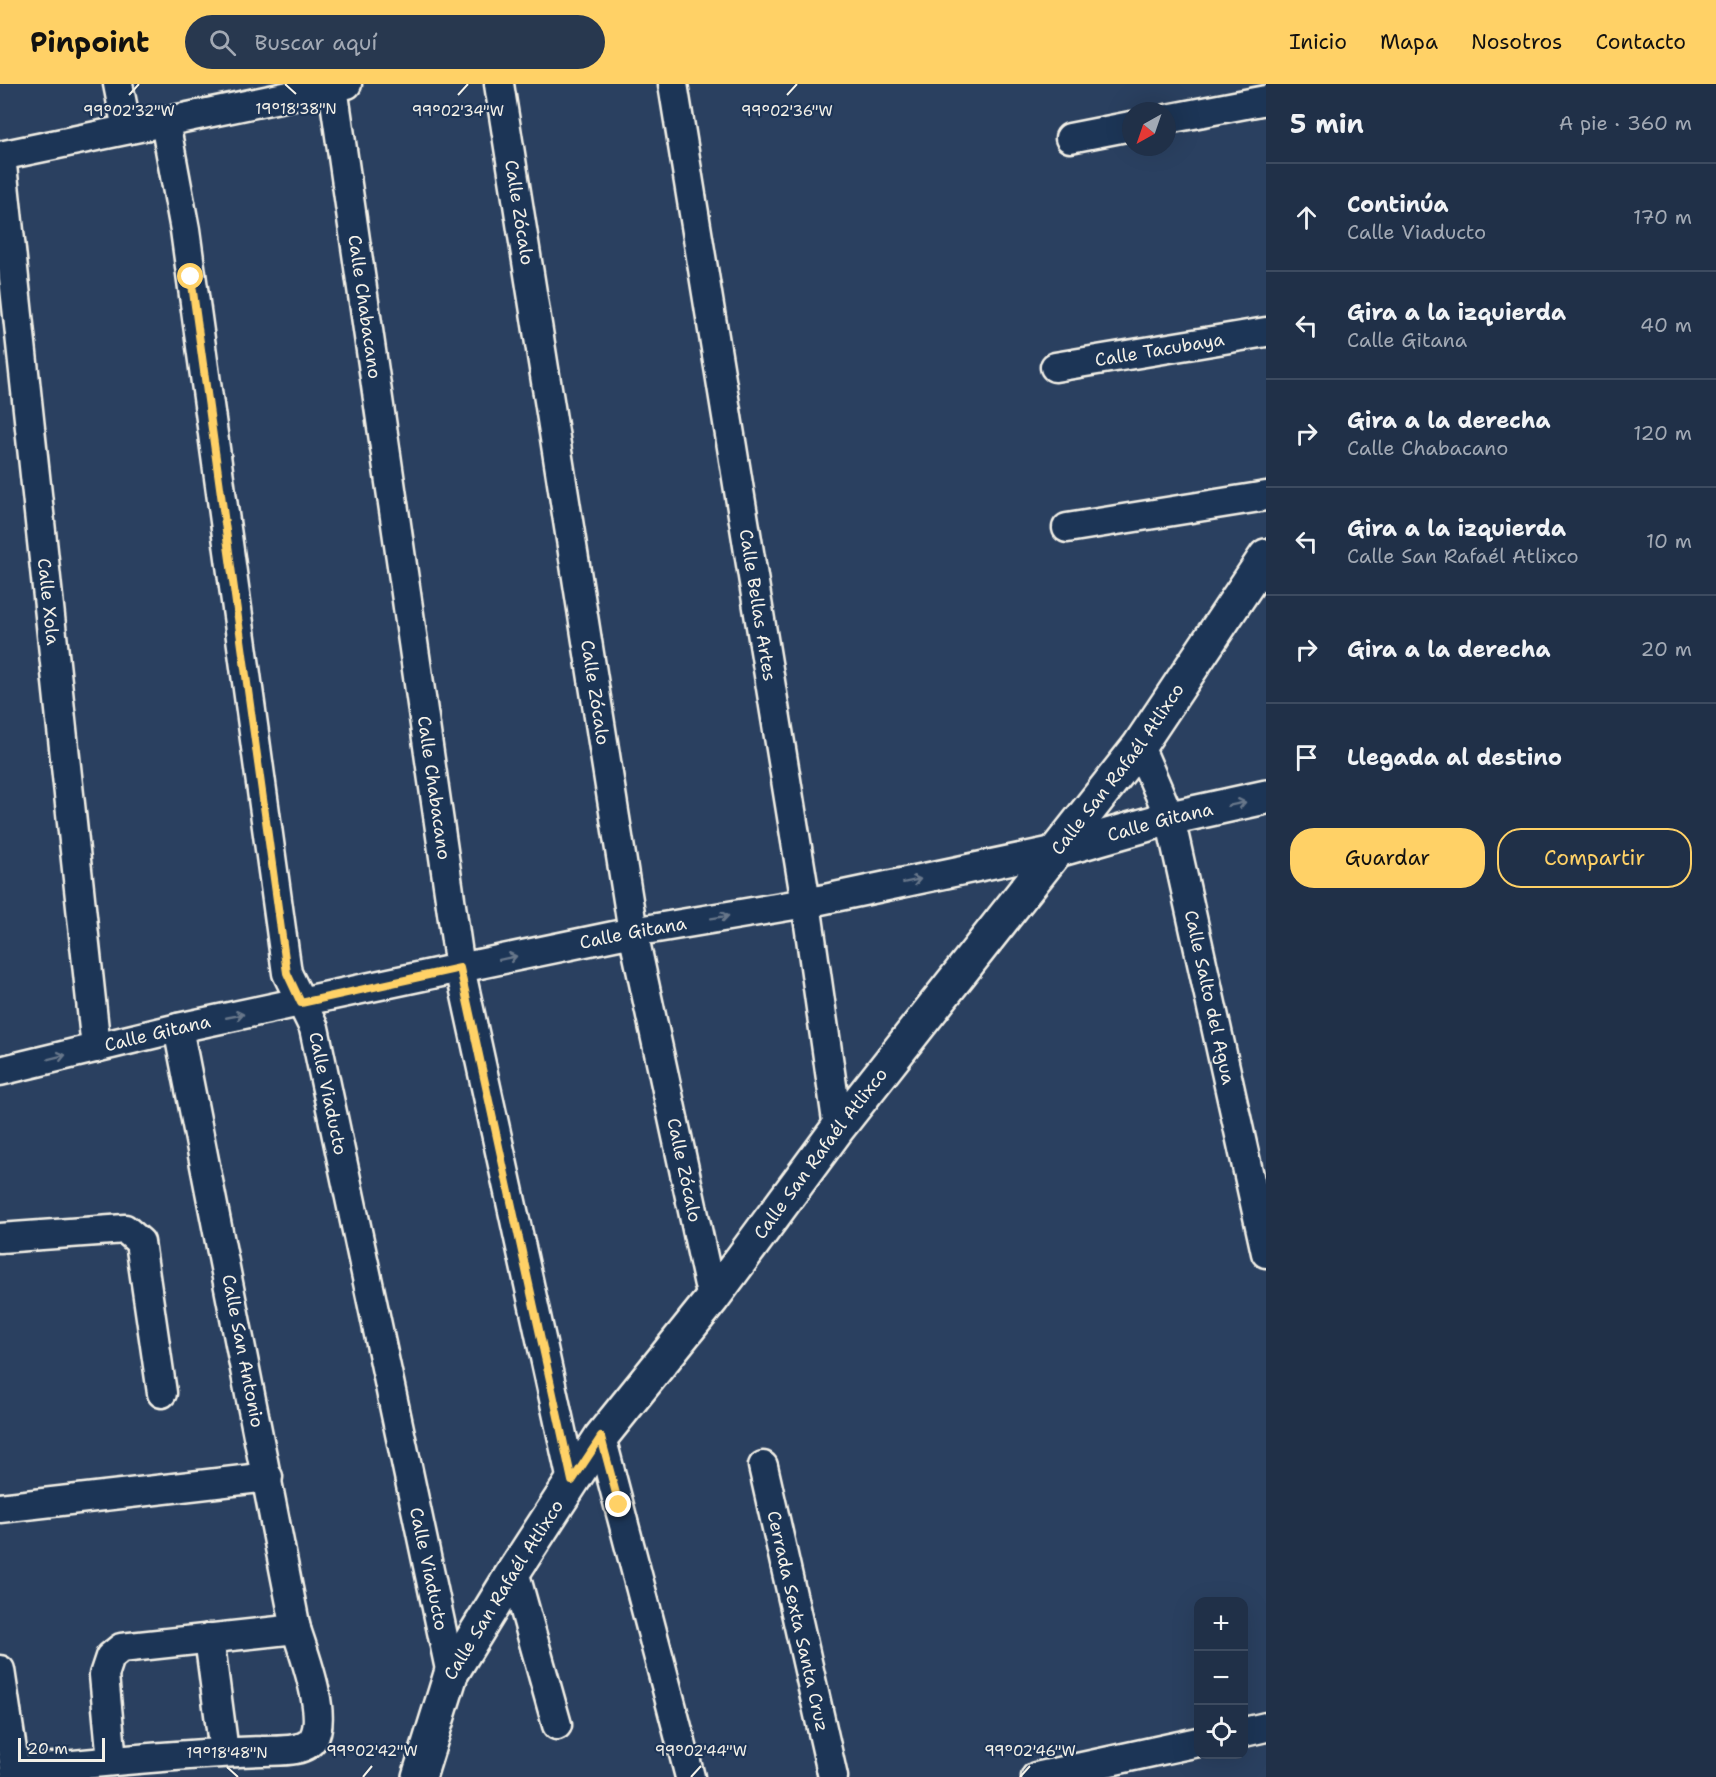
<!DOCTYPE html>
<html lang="es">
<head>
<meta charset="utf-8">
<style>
  body { margin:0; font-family:"Shantell Sans",sans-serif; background:#28384f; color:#f1f3f6 }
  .controls { position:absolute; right:18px; bottom:18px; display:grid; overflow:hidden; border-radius:12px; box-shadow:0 6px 24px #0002 }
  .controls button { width:54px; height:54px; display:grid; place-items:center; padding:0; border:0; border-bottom:2px solid #3d4b60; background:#203048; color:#f1f3f6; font:30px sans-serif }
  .compass { position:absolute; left:1122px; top:18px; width:54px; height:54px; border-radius:50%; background:#203048; box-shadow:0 6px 24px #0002; rotate:220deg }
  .scale { position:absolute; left:18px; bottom:15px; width:87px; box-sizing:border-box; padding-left:6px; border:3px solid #f4f1e8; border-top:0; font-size:16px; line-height:21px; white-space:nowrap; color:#f4f1e8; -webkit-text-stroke:4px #1d3557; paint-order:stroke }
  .stop { position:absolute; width:18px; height:18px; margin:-14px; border:4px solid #ffd166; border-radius:50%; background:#fff }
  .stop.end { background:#ffd166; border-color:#fff; box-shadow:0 2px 6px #0008 }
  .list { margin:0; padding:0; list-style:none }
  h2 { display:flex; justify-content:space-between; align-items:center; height:78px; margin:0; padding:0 24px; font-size:26px }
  h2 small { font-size:20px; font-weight:400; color:#a2a9b4 }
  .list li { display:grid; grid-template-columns:39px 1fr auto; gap:18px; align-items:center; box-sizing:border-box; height:108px; padding:0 24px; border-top:2px solid #3d4b60 }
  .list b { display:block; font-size:22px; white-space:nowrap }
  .list p { margin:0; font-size:20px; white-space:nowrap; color:#a2a9b4 }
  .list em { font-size:20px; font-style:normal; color:#a2a9b4 }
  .actions { display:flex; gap:12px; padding:18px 24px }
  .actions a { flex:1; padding:14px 0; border:2px solid #ffd166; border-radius:24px; text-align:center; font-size:21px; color:#ffd166 }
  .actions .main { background:#ffd166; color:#111 }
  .icon { flex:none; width:33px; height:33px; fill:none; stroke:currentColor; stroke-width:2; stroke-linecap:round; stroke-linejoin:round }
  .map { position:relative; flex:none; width:1266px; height:1693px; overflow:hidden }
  header { display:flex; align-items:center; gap:36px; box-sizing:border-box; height:84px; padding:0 30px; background:#ffd166; color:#111 }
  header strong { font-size:28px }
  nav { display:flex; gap:33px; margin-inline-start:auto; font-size:21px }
  .search { width:420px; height:54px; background:#28384f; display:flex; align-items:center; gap:15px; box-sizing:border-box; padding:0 21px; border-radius:33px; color:#a2a9b4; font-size:22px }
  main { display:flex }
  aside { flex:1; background:#203048 }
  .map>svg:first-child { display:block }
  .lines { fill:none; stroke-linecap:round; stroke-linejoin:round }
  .street-casing { stroke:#f4f1e8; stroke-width:33 }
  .secondary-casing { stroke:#f4f1e8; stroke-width:38 }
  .street { stroke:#1d3557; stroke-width:28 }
  .secondary { stroke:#1d3557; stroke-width:33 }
  .oneway { stroke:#68778a }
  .route { stroke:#ffd166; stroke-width:8 }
  .ticks { fill:none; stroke:#f4f1e8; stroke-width:2 }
  .labels { text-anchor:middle; stroke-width:4.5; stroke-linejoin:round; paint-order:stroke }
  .street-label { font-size:18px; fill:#f4f1e8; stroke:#1d3557 }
  .ticks-label { font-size:15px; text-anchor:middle; fill:#f4f1e8; stroke:#1d3557; stroke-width:4.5; stroke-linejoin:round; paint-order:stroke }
</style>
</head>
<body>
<header>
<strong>Pinpoint</strong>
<div class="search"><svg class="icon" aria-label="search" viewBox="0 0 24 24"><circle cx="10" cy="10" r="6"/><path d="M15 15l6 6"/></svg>Buscar aquí</div>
<nav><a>Inicio</a><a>Mapa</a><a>Nosotros</a><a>Contacto</a></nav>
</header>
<main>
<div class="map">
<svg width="1266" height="1693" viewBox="0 0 1266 1693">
  <rect width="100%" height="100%" fill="#2a4060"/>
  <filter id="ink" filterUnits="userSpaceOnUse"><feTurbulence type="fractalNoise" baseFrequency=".0167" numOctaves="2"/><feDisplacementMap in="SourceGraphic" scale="12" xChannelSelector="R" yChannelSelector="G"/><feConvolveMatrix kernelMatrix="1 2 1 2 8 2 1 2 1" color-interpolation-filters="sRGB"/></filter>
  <g filter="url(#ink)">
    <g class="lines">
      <g class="street-casing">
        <g id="street">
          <polyline points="118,0 127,45"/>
          <path id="s1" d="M499 0 633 848 712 1215"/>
          <path id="s2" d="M673 0 806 819 838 1044"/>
          <path id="s3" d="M333 3 460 884 572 1397"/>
          <polyline points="1167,35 1266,16"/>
          <path id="s4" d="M165 38 185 146 287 889 314 944 451 1590"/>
          <polyline points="1070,54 1131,42"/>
          <polyline points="0,72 347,0"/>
          <path id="s5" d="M1 72 96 964"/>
          <path id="s6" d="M1055 283 1266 248"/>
          <polyline points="1067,444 1266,412"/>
          <path id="s7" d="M1139 662 1170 734 1266 1169"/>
          <path id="s8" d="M0 987 178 944 460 884 633 848 806 819 1058 766"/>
          <polyline points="0,1154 125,1145 140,1158 162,1309"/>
          <polyline points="601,1353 690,1693"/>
          <path id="s9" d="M763 1382 833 1693"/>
          <polyline points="0,1424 268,1393"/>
          <polyline points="514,1487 557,1641"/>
          <polyline points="209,1554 224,1668"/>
          <polyline points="0,1586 16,1693"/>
          <polyline points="1244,1648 1266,1643"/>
          <polyline points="112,1677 104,1591 110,1573 121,1564 296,1545"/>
          <path d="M16 1687C98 1678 180 1670 262 1667 277 1666 304 1669 313 1655 328 1632 304 1570 296 1545L178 944"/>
          <polyline points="1036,1693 1198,1658"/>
        </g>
      </g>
      <g class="secondary-casing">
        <g id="secondary">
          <path id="s10" d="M1058 766 1170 734 1266 713"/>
          <path id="s11" d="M419 1693 451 1590 514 1487 601 1353 712 1215 838 1044 1139 662 1266 472"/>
        </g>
      </g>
      <use href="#street" class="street"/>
      <use href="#secondary" class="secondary"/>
    </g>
    <defs><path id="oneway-shaft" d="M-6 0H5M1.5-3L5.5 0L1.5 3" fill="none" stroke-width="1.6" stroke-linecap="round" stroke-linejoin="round" transform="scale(1.5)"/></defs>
    <g class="oneway">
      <use href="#oneway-shaft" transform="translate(1237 720) rotate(-12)"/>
      <use href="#oneway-shaft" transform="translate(912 797) rotate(-12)"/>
      <use href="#oneway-shaft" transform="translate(720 833) rotate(-9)"/>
      <use href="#oneway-shaft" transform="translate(508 874) rotate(-12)"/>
      <use href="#oneway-shaft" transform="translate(235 932) rotate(-11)"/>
      <use href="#oneway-shaft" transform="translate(57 973) rotate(-14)"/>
    </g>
  </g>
  <g class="lines" filter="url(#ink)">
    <polyline class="route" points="191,193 287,889 301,919 460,884 572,1397 601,1353 619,1421"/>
  </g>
  <path class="ticks" d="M285 0 296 10M129 11 139 0M458 11 468 0M787 11 797 0M227 1683 238 1693M363 1693 372 1682M691 1693 701 1682M1020 1693 1030 1682"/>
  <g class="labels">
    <g class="street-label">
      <text dy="6" stroke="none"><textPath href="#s1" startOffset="130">Calle Zócalo</textPath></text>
      <text dy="6" stroke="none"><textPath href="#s3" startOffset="222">Calle Chabacano</textPath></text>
      <text dy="6" stroke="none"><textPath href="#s6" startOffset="106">Calle Tacubaya</textPath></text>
      <text dy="6" stroke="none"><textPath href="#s5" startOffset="448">Calle Xola</textPath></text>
      <text dy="6" stroke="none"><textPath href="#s2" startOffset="528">Calle Bellas Artes</textPath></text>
      <text dy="6" stroke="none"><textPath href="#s1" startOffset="616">Calle Zócalo</textPath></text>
      <text dy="6" stroke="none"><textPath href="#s11" startOffset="1233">Calle San Rafaél Atlixco</textPath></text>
      <text dy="6" stroke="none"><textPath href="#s3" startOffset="708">Calle Chabacano</textPath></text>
      <text dy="6" stroke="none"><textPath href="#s10" startOffset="106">Calle Gitana</textPath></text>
      <text dy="6" stroke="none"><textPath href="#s8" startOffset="648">Calle Gitana</textPath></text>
      <text dy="6" stroke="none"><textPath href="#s7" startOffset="262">Calle Salto del Agua</textPath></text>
      <text dy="6" stroke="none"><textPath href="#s8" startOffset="162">Calle Gitana</textPath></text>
      <text dy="6" stroke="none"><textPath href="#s4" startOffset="988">Calle Viaducto</textPath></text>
      <text dy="6" stroke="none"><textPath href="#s11" startOffset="747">Calle San Rafaél Atlixco</textPath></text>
      <text dy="6" stroke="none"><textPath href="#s1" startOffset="1102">Calle Zócalo</textPath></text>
      <text transform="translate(243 1267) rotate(79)" y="6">Calle San Antonio</text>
      <text dy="6" stroke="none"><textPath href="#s4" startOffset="1474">Calle Viaducto</textPath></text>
      <text dy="6" stroke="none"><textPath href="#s11" startOffset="207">Calle San Rafaél Atlixco</textPath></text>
      <text dy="6" stroke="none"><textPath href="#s9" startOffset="159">Cerrada Sexta Santa Cruz</textPath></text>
    </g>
  </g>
  <g class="ticks-label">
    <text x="296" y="30">19°18'38"N</text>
    <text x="129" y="32">99°02'32"W</text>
    <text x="458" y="32">99°02'34"W</text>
    <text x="787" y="32">99°02'36"W</text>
    <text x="372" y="1672">99°02'42"W</text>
    <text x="701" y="1672">99°02'44"W</text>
    <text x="1030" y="1672">99°02'46"W</text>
    <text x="227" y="1674">19°18'48"N</text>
  </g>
</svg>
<div class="controls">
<button>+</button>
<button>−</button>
<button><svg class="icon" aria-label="locate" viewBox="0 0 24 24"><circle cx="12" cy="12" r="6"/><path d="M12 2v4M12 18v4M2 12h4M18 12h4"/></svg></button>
</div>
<svg class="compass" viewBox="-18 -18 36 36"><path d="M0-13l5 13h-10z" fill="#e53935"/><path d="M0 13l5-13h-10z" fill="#a2a9b4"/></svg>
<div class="scale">20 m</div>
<div class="stop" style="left:191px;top:193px"></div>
<div class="stop end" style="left:619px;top:1421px"></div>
</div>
<aside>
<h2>5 min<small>A pie · 360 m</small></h2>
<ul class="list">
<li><svg class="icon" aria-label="ahead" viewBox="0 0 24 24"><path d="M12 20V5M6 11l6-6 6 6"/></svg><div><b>Continúa</b><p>Calle Viaducto</p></div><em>170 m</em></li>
<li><svg class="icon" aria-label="left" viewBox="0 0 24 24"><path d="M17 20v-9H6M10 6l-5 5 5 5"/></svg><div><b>Gira a la izquierda</b><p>Calle Gitana</p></div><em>40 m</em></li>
<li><svg class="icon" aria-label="right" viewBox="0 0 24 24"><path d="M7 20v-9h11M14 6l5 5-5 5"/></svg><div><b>Gira a la derecha</b><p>Calle Chabacano</p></div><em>120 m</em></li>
<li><svg class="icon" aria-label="left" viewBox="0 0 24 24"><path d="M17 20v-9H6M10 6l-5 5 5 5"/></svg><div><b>Gira a la izquierda</b><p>Calle San Rafaél Atlixco</p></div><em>10 m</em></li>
<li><svg class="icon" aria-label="right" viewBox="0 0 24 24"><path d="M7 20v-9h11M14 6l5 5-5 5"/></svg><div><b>Gira a la derecha</b></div><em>20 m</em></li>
<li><svg class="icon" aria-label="arrive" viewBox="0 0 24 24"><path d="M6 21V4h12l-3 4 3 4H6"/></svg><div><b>Llegada al destino</b></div></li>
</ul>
<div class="actions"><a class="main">Guardar</a><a>Compartir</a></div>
</aside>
</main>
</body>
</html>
